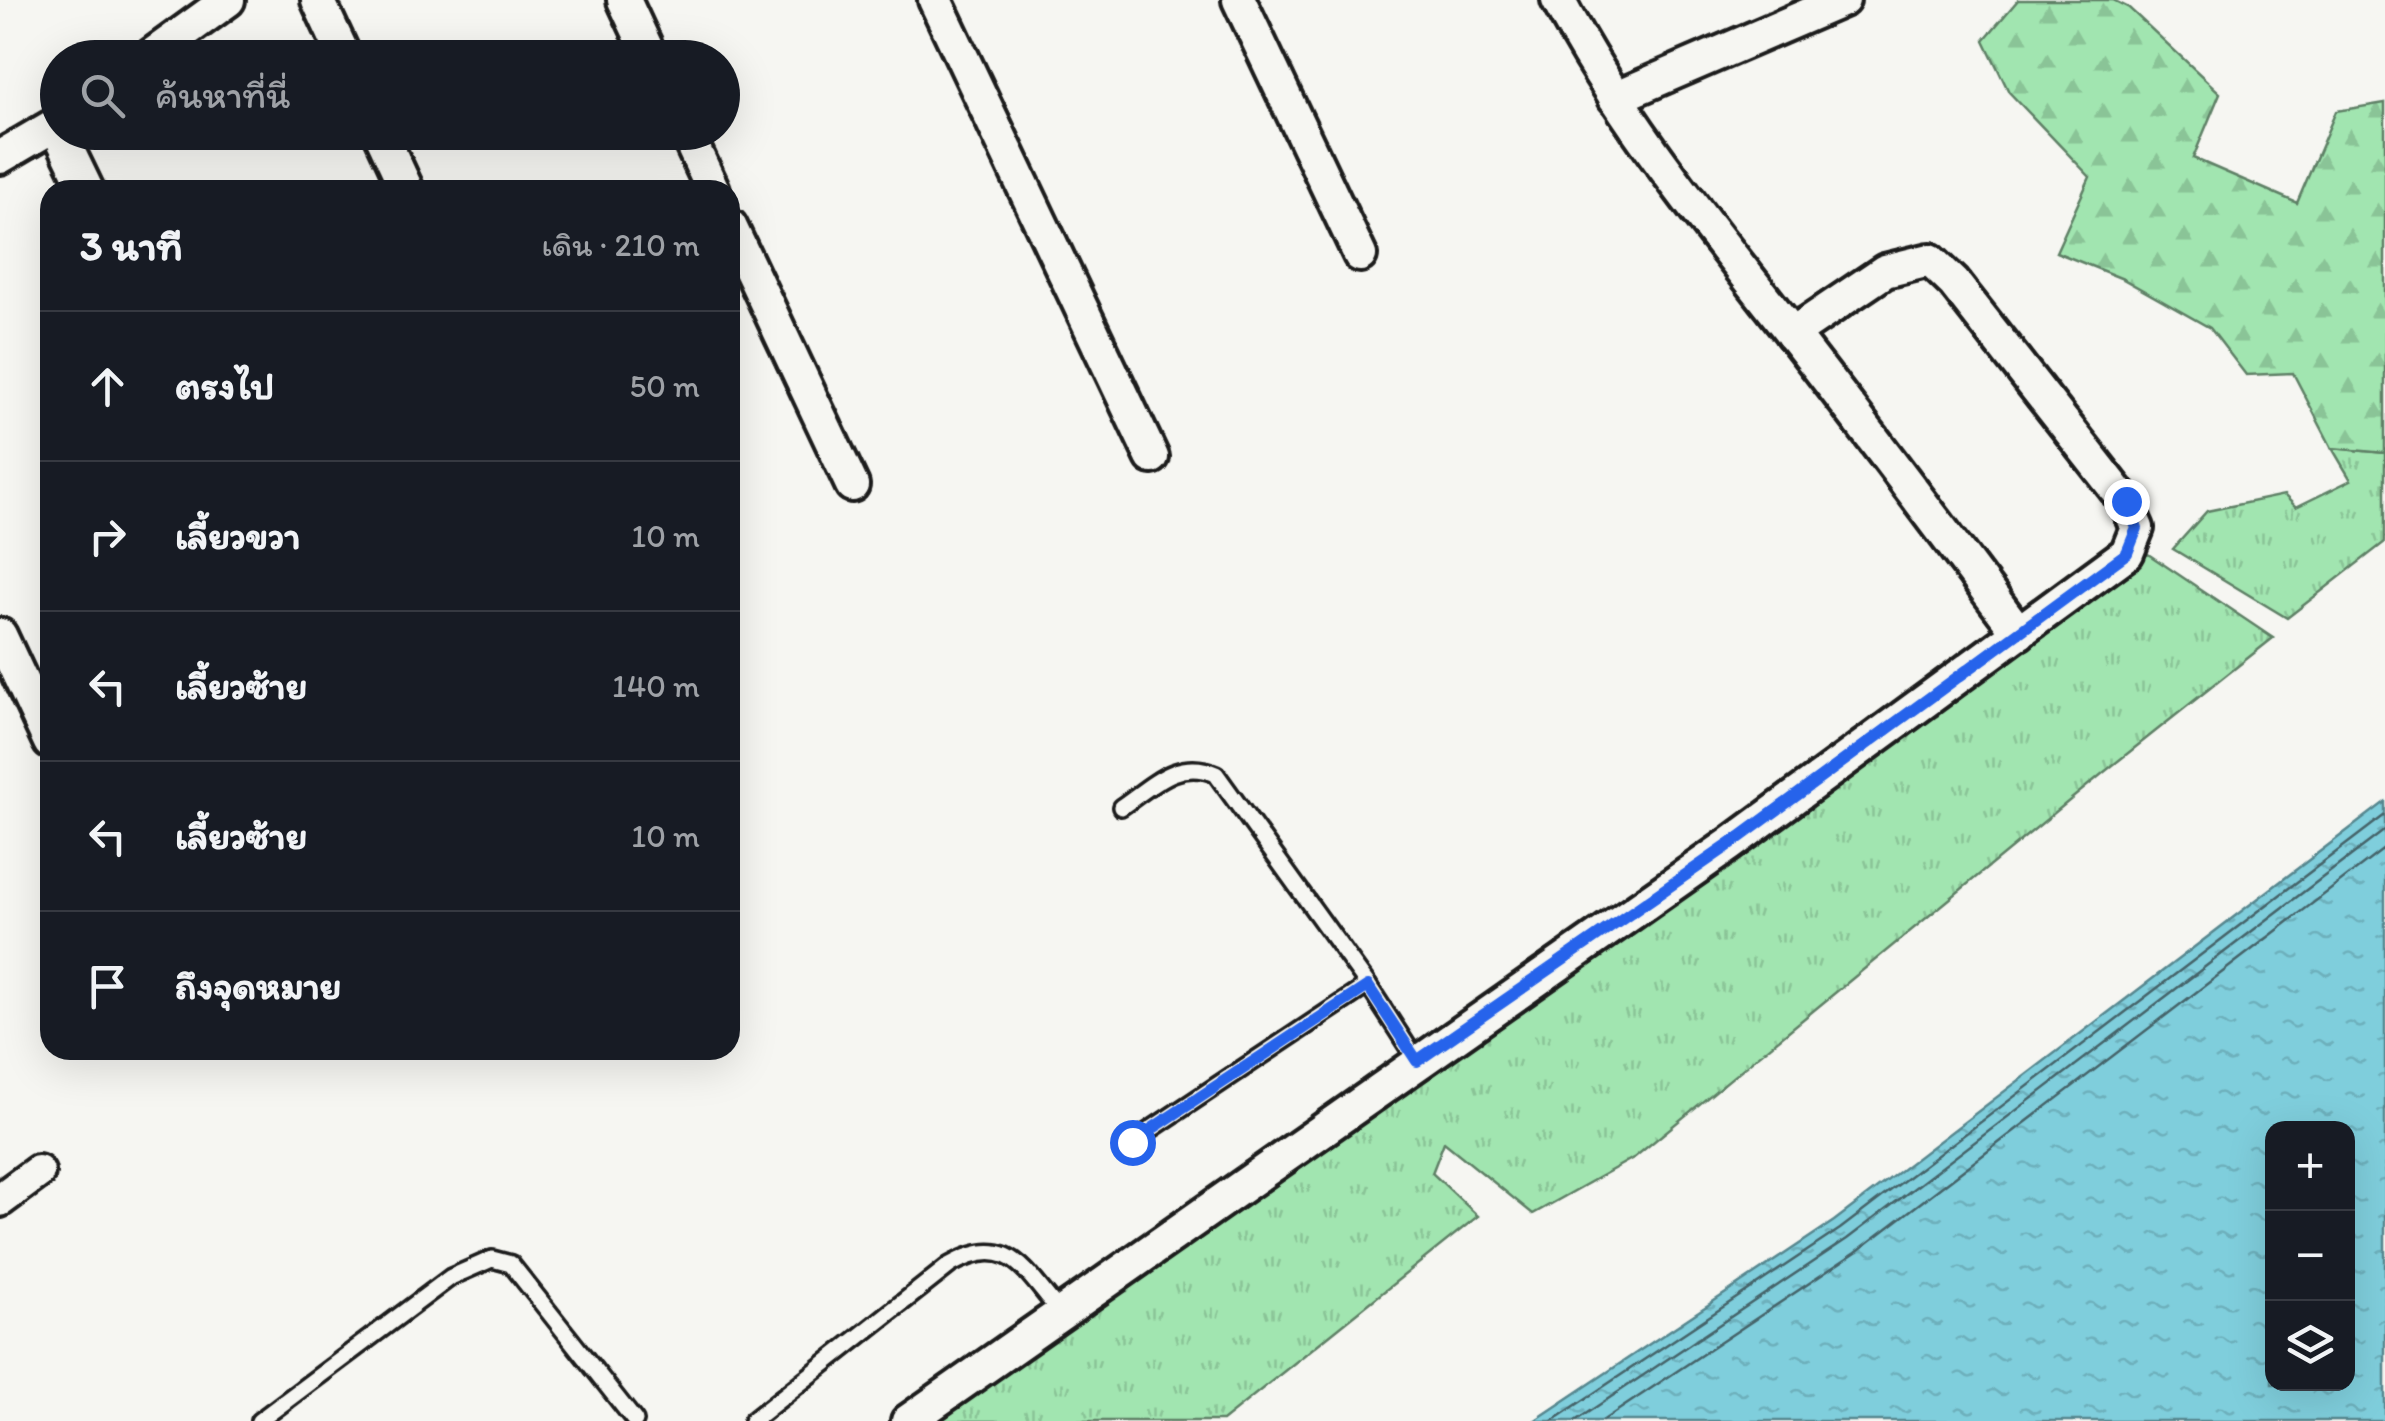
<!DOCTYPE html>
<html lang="th">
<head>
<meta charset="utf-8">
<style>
  body { margin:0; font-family:Itim,"Playpen Sans Thai",sans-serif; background:#20242c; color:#f1f3f6 }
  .controls { position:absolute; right:30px; bottom:30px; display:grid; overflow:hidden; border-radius:20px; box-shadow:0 10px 40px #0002 }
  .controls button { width:90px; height:90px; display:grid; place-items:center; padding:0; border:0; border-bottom:2px solid #363941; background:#171b24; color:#f1f3f6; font:50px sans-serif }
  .stop { position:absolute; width:30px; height:30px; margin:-22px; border:8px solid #2563eb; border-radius:50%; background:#fff }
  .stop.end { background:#2563eb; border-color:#fff; box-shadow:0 2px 10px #0008 }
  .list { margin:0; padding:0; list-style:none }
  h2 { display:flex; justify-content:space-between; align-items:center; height:130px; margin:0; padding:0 40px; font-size:42px }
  h2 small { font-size:32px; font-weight:400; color:#9ea1a6 }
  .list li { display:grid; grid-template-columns:65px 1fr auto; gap:30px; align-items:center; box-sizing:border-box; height:150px; padding:0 40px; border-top:2px solid #363941 }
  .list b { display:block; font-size:38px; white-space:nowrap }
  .list em { font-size:32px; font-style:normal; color:#9ea1a6 }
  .icon { flex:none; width:55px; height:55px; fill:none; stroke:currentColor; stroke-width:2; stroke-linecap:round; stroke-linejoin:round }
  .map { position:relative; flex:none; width:2385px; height:1421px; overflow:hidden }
  .search { position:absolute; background:#171b24; box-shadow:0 10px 40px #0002; left:40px; top:40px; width:700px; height:110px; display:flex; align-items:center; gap:25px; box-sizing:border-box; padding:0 35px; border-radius:55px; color:#9ea1a6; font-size:38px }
  .panel { position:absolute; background:#171b24; box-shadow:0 10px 40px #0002; left:40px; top:180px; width:700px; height:880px; border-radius:30px }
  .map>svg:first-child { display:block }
  .grass { fill:url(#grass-tufts); stroke:#5e8066; stroke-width:2.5 }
  .forest { fill:url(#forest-firs); stroke:#5e8066; stroke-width:2.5 }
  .water { fill:url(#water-ripples); stroke:#57878f; stroke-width:2.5; fill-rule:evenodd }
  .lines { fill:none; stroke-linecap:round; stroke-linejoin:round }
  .shore { stroke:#446369; stroke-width:2.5 }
  .service-casing { stroke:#1c1c1c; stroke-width:22 }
  .minor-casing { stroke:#1c1c1c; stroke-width:40 }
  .service { stroke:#f6f6f2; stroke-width:15 }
  .minor { stroke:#f6f6f2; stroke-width:32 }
  .route { stroke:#2563eb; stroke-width:12 }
</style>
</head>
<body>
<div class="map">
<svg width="2385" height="1421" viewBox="0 0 2385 1421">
  <defs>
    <pattern id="grass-tufts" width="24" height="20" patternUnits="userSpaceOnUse" patternTransform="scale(2.5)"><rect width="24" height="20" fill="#a1e5b0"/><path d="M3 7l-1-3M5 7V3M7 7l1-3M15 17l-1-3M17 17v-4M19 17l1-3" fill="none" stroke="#8ac497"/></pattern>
    <pattern id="forest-firs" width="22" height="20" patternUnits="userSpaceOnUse" patternTransform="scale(2.5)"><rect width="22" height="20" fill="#a1e5b0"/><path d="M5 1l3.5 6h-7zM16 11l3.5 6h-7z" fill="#8ac497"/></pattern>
    <pattern id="water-ripples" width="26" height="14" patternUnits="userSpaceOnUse" patternTransform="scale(2.5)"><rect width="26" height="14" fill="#7fcedc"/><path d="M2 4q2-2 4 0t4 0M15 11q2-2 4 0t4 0" fill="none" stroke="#6db0bc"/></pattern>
  </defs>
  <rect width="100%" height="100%" fill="#f6f6f2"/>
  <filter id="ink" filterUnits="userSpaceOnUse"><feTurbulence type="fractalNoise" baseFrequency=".01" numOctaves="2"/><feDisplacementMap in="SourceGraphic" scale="20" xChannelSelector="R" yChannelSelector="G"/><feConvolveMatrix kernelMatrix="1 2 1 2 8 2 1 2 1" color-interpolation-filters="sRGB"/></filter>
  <g filter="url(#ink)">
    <g class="grass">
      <polygon points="2332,448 2385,453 2385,542 2287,618 2173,549 2207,511 2284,495 2296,507 2351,480"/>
      <polygon points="2148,554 2273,638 2103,773 1635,1157 1533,1214 1444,1142 1432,1173 1478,1216 1222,1421 938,1421 1595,955"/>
    </g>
    <polygon class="forest" points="2018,0 2113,0 2129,8 2220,93 2193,158 2297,203 2336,111 2385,103 2385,453 2332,448 2293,373 2246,375 2210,328 2123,279 2056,252 2090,177 2009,92 1984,40"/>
    <path class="water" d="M2385 802V1421H1534L1834 1221ZM2272 1128H2348V1384H2272Z"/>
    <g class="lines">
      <g class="shore">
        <polyline points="1552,1421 1840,1229 2385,815"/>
        <polyline points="1575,1421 1847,1239 2385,830"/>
        <polyline points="1602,1421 1856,1252 2385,848"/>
      </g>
      <g class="service-casing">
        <g id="service">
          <path d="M1121 807C1152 786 1178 757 1216 774L1368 985 1417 1061"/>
          <polyline points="1132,1142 1368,985"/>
          <polyline points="259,1421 451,1277 492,1259 511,1264 635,1421"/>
          <path d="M752 1421 950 1265C1010 1231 1024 1271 1061 1313"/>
        </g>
      </g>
      <g class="minor-casing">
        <g id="minor">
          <polyline points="318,0 345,58"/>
          <polyline points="624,0 651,58"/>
          <polyline points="935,0 1152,457"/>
          <polyline points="1239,0 1360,255"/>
          <path d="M1558 0C1622 122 1709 227 1794 336 1870 433 1944 533 2019 633"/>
          <polyline points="148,58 228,0"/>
          <polyline points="1615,98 1843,0"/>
          <polyline points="59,132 87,190"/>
          <polyline points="380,132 407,190"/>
          <polyline points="686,132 713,190"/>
          <polyline points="0,157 58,123"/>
          <polyline points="730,226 852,485"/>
          <polyline points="0,635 50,742"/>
          <polyline points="0,1200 38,1172"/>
          <polyline points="908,1421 1729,845 2127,553 2137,528 2125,501 1954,283 1930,260 1885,271 1792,334"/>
        </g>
      </g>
      <use href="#service" class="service"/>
      <use href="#minor" class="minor"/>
    </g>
  </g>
  <g class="lines" filter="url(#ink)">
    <polyline class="route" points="1132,1142 1368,986 1417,1061 1729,845 2127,553 2137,528 2126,501"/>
  </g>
</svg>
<div class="controls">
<button>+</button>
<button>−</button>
<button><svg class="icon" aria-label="layers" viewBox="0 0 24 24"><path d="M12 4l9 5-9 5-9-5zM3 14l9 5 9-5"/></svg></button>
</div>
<div class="stop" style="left:1132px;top:1142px"></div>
<div class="stop end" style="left:2126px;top:501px"></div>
<div class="search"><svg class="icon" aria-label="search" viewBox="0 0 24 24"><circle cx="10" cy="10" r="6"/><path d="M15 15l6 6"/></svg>ค้นหาที่นี่</div>
<section class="panel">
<h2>3 นาที<small>เดิน · 210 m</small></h2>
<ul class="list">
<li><svg class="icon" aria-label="ahead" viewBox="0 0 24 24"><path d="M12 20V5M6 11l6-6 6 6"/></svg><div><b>ตรงไป</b></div><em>50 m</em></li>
<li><svg class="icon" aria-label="right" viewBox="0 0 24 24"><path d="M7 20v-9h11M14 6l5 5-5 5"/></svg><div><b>เลี้ยวขวา</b></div><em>10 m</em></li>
<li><svg class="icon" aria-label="left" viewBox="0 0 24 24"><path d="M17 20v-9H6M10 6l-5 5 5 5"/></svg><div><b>เลี้ยวซ้าย</b></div><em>140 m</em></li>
<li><svg class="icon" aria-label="left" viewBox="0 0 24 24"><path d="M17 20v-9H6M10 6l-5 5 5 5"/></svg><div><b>เลี้ยวซ้าย</b></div><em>10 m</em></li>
<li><svg class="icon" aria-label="arrive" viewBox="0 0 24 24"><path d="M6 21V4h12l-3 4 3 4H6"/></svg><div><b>ถึงจุดหมาย</b></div></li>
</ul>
</section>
</div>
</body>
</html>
